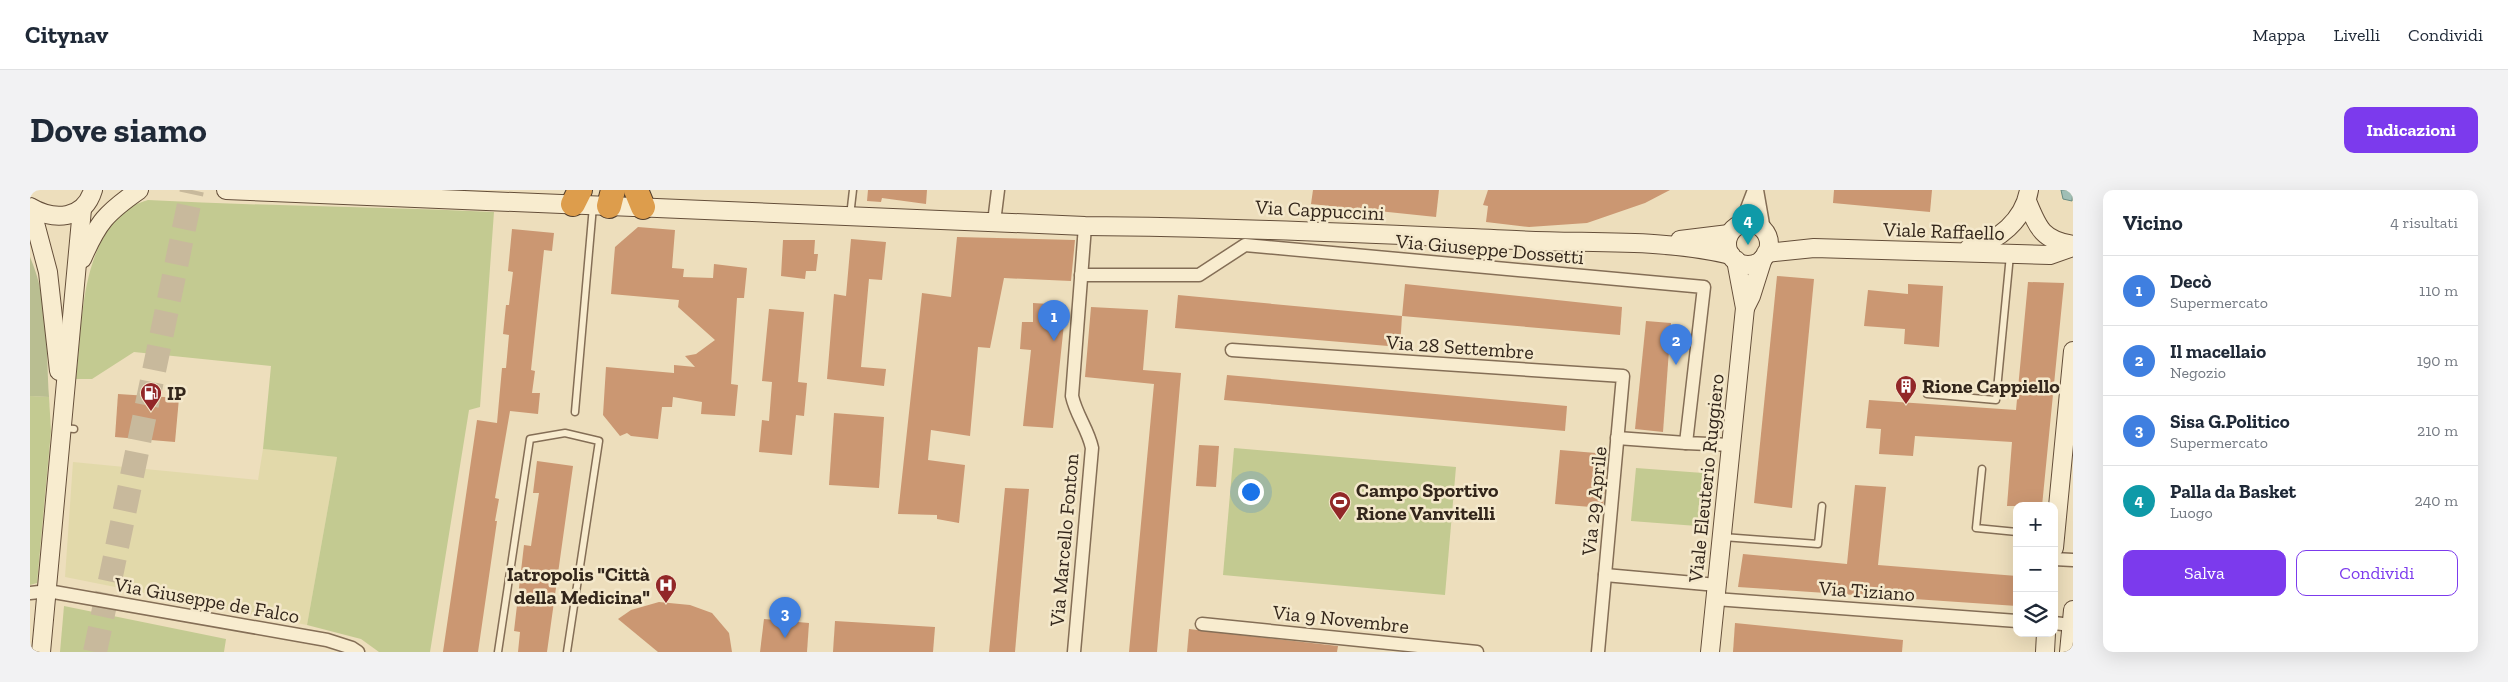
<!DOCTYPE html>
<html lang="it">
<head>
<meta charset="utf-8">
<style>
  body { margin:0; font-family:"Zilla Slab",serif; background:#f2f2f3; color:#1f2937 }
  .controls { position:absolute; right:15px; bottom:15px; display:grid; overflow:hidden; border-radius:10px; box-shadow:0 5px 20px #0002 }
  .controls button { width:45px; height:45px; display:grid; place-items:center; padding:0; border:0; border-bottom:1px solid #e0e1e3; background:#fff; color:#1f2937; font:25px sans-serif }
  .you { position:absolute; left:1220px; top:301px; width:18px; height:18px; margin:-12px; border:4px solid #fff; border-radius:50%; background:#1a73e8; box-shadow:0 0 0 8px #1a73e833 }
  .badge { display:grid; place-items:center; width:32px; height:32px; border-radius:50%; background:#7c3aed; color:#fff; font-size:16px; font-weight:700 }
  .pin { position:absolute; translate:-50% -41px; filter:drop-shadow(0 1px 2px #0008) }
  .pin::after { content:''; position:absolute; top:26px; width:18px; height:15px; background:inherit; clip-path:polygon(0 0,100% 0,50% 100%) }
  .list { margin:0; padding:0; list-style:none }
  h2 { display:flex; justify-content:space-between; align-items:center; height:65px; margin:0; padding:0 20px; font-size:21px }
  h2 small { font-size:16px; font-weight:400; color:#747a83 }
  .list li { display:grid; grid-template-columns:32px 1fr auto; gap:15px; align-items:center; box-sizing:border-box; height:70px; padding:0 20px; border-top:1px solid #e0e1e3 }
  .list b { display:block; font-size:19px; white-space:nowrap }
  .list p { margin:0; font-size:16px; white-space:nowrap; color:#747a83 }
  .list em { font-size:16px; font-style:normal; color:#747a83 }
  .actions { display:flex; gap:10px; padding:15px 20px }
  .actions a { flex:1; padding:11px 0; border:1px solid #7c3aed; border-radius:10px; text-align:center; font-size:18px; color:#7c3aed }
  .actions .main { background:#7c3aed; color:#fff }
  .icon { flex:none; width:28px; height:28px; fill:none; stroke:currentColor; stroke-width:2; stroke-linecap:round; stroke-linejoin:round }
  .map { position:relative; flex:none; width:2043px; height:462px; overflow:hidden; border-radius:10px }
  header { display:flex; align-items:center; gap:30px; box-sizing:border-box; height:70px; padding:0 25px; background:#fff; border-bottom:1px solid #e0e1e3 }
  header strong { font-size:24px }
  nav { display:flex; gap:28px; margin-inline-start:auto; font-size:18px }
  .intro { display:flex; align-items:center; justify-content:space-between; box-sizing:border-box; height:120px; padding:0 30px }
  h1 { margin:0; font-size:35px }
  .button { padding:12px 22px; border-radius:10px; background:#7c3aed; color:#fff; font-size:18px; font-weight:700 }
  main { display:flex; gap:30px; padding:0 30px }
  aside { flex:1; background:#fff; border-radius:10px; box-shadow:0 5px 20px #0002 }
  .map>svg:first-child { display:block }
  .farmland { fill:#e2d9aa }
  .green { fill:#c3ca91 }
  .cemetery { fill:#b9be91 }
  .water { fill:#a0beb5; stroke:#688b82 }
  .building { fill:#cb9772 }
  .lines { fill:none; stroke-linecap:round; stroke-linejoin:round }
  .highway-tunnel { stroke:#c8b99c; stroke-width:24; stroke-dasharray:24 12; stroke-linecap:butt }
  .lane-casing { stroke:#846e56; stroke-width:9 }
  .street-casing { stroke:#846e56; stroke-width:15 }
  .secondary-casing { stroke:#654f3a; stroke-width:20 }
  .highway-casing { stroke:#513d2b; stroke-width:26 }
  .lane { stroke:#f8eccf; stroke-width:6 }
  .street { stroke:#f8eccf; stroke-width:12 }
  .secondary { stroke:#f8eccf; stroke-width:18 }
  .highway { stroke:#dd9d4c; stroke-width:24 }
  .labels { text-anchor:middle; stroke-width:5; stroke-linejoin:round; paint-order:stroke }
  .street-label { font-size:20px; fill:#33261b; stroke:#f4e8cb }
  .poi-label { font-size:20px; font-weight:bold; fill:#33261b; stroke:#f4e8cb; text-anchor:start }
</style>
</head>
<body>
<header>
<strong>Citynav</strong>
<nav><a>Mappa</a><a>Livelli</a><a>Condividi</a></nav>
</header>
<div class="intro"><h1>Dove siamo</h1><a class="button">Indicazioni</a></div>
<main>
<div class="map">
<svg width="2043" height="462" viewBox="0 0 2043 462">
  <rect width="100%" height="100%" fill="#eddebc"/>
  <polygon class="farmland" points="233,259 307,267 277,435 35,387 43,272 228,290"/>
  <g class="green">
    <path d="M118 10C233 16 349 17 464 22L450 217 439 220 400 462H349L331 449 277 435 307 267 233 259 241 176 104 162 62 189H46C53 133 49 55 100 17 105 14 112 12 118 10Z"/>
    <polygon points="0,206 19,207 21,241 7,393 0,395"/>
    <polygon points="1204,258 1426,277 1415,405 1193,385"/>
    <polygon points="1606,278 1673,283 1667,336 1601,331"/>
    <polygon points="34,416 196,449 194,462 30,462"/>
  </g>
  <path class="cemetery" d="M0 67C19 110 16 160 19 207L0 206Z"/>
  <polygon class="water" points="2031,0 2043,0 2042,11 2033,9"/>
  <g class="building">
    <polygon points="838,0 897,0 896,14 852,8 851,12 837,11"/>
    <polygon points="1283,0 1409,0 1406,27 1281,14"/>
    <polygon points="1458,0 1640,0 1615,13 1557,33 1499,37 1456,32 1458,16 1453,15"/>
    <polygon points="1804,0 1902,0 1900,22 1803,13"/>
    <polygon points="608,37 645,40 642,78 654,79 653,87 683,88 684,74 717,78 714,108 707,108 701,194 708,195 705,226 671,224 672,212 643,207 642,217 632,217 628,249 601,246 597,243 590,246 573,225 576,177 644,183 644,175 665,177 655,166 666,164 685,150 648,117 649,110 581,104 585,57"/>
    <polygon points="482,39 524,43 522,61 514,60 501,180 505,181 502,203 510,203 508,224 480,221 465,308 469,309 465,331 467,331 448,462 413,462 447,230 467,233 472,178 476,178 479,145 473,144 476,115 479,115 483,82 478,81"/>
    <polygon points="927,47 1045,50 1041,91 974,88 960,158 948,157 940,246 901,240 898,270 935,275 929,333 907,329 907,325 868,324 892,103 921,107"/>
    <polygon points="821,49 856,52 852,90 839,89 831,177 856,179 854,196 797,189 804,104 816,106"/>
    <polygon points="753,50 785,50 784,64 788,64 786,81 776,81 775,89 751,86"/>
    <polygon points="1747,86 1784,89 1762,318 1724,313"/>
    <polygon points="1998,92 2034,93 2012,316 1977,316 1982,252 1885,246 1883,266 1849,264 1851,239 1836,238 1839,210 1986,220"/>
    <polygon points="1375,94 1592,117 1590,145 1372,126"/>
    <polygon points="1878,94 1913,96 1909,157 1874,154 1875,139 1834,136 1838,100 1878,104"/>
    <polygon points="1148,105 1372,126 1370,157 1145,138"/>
    <polygon points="1003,113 1036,115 1023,238 993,236 1001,160 990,159 992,132 1003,132"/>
    <polygon points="1061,117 1118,120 1113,180 1151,183 1127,462 1099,462 1124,194 1055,187"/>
    <polygon points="739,119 774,122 768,192 777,193 774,226 766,225 762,265 729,262 732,230 739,231 742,192 732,191"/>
    <polygon points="1616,131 1641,133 1633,242 1605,239"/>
    <polygon points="1197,185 1537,216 1535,241 1194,210"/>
    <polygon points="88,204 149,208 145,252 85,247"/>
    <polygon points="804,223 854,227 849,298 799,295"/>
    <polygon points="1169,255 1189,256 1186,297 1166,296"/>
    <polygon points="1530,260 1578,264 1573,318 1525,314"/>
    <polygon points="507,271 543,276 517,462 488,462 490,442 484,441 494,355 501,356 509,303 503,303"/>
    <polygon points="1825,295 1856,297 1848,375 1987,386 1987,416 1708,397 1713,364 1817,374"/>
    <polygon points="975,298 999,299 985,462 959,462"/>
    <polygon points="629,412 660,415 682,423 699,443 702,462 628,462 588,429 601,420"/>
    <polygon points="734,429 779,433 777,462 730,462"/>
    <polygon points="805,431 905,437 903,462 803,462"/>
    <polygon points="1705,433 1873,450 1872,462 1703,462"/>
    <polygon points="1159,439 1308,456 1307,462 1157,462"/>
  </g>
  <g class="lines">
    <polyline class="highway-tunnel" points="65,462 162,0"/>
    <g class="lane-casing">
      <g id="lane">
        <polyline points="820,26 823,0"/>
        <polyline points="1897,204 1966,210 1980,65"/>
        <polyline points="545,222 563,16"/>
        <polyline points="33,238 44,239"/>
        <polyline points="1952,279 1946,338 1987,342"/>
        <polyline points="1693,347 1788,354 1792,316"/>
        <polyline points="468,462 500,249 535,243 569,251 537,462"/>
      </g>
    </g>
    <g class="street-casing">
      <g id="street">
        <polyline points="1727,0 1734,40"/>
        <polyline points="964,32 968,0"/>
        <polyline points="1705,38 1716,21 1724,0"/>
        <polyline points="1051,85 1169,85 1215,55 1674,97 1656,253 1701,255"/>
        <polyline points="1202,160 1593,186 1568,462"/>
        <polyline points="1587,248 1656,253"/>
        <polyline points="2024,369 2043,370"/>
        <polyline points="1575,385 1687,395"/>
        <polyline points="0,403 18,401 297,450 322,458 328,462"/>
        <polyline points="1685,409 1987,431"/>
        <polyline points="2024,433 2041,435"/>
        <polyline points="1172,434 1447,462"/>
        <path d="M1044 462 1062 258C1058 239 1046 225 1042 206L1055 36"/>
      </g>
    </g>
    <g class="secondary-casing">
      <g id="secondary">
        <path d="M196 0 1055 36C1199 37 1342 44 1486 50 1557 54 1631 48 1701 65"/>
        <path d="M1997 11C2008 38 2012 50 2043 55"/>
        <path d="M0 17C24 31 54 30 63 0"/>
        <polyline points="1,18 18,82 29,181"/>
        <circle cx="1718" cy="54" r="21"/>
        <polyline points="1650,50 1699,44"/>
        <path d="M1939 58C1968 52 1994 30 1999 0"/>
        <polyline points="1736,63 1784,58 2020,65 2043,57"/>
        <path d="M52 69C68 32 76 23 109 0"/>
        <polyline points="1715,118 1721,106 1733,68"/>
        <polyline points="2024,358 2043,161"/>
        <polyline points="11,462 52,19"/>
        <polyline points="1680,462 1715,118 1706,70"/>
        <polyline points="2015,462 2016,443"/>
        <polyline points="2039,462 2043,420"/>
      </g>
    </g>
    <g class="highway-casing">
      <g id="highway">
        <polyline points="606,0 613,17"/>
        <polyline points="543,14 550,0"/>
        <polyline points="579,16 583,0"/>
      </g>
    </g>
    <use href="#lane" class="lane"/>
    <use href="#street" class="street"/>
    <use href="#secondary" class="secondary"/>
    <use href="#highway" class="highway"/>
  </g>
  <defs>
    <g id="building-pin" transform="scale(1.125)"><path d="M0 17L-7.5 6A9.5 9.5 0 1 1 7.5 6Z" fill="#922728" stroke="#f4e8cb"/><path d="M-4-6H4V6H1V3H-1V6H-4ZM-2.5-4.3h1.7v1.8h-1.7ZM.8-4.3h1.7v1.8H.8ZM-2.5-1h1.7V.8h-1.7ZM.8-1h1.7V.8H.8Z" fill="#fff"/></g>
    <g id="fuel-pin" transform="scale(1.125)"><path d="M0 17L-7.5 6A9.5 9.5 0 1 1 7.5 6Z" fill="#922728" stroke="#f4e8cb"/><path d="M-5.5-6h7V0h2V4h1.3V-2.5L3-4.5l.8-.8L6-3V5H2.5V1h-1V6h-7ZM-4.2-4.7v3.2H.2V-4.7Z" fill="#fff"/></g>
    <g id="stadium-pin" transform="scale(1.125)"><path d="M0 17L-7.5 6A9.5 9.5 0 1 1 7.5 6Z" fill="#922728" stroke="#f4e8cb"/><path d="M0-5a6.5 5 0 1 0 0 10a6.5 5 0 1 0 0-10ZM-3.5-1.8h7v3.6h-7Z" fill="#fff"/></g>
    <g id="hospital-pin" transform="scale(1.125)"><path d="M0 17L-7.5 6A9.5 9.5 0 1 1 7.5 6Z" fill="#922728" stroke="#f4e8cb"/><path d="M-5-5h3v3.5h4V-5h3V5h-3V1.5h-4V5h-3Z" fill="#fff"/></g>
  </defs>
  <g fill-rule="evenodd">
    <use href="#building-pin" x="1876" y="196"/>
    <use href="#fuel-pin" x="121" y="203"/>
    <use href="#stadium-pin" x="1310" y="312"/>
    <use href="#hospital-pin" x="636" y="395"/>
  </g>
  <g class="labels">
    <g class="street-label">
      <text transform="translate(1290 20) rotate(3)" y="7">Via Cappuccini</text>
      <text transform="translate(1914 41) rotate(2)" y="7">Viale Raffaello</text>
      <text transform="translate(1460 59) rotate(5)" y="7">Via Giuseppe Dossetti</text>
      <text transform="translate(1430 157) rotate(4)" y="7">Via 28 Settembre</text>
      <text transform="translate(1676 288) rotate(-84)" y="7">Viale Eleuterio Ruggiero</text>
      <text transform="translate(1564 311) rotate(-84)" y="7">Via 29 Aprile</text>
      <text transform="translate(1034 350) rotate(-85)" y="7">Via Marcello Fonton</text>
      <text transform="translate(1837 401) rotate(4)" y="7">Via Tiziano</text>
      <text transform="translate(177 410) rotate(10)" y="7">Via Giuseppe de Falco</text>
      <text transform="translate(1311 429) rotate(6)" y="7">Via 9 Novembre</text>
    </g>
    <g class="poi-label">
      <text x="1892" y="203">Rione Cappiello</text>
      <text x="137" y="210">IP</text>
      <text x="1326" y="307">Campo Sportivo<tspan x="1326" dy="23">Rione Vanvitelli</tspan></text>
      <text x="620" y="391" text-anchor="end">Iatropolis "Città<tspan x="620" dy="23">della Medicina"</tspan></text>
    </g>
  </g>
</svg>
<div class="controls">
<button>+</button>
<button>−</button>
<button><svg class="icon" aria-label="layers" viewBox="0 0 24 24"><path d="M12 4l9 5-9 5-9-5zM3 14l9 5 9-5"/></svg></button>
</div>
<div class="you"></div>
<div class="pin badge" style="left:1024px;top:151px;background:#3f7fe0">1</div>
<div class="pin badge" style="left:1646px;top:175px;background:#3f7fe0">2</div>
<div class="pin badge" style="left:755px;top:448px;background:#3f7fe0">3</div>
<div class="pin badge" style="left:1718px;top:55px;background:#0f9aa8">4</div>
</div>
<aside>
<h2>Vicino<small>4 risultati</small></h2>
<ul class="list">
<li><span class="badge" style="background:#3f7fe0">1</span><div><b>Decò</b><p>Supermercato</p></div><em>110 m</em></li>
<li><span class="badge" style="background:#3f7fe0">2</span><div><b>Il macellaio</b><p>Negozio</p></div><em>190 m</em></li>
<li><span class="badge" style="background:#3f7fe0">3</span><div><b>Sisa G.Politico</b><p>Supermercato</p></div><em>210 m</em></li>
<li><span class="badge" style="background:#0f9aa8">4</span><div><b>Palla da Basket</b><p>Luogo</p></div><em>240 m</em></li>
</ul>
<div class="actions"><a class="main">Salva</a><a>Condividi</a></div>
</aside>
</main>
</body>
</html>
